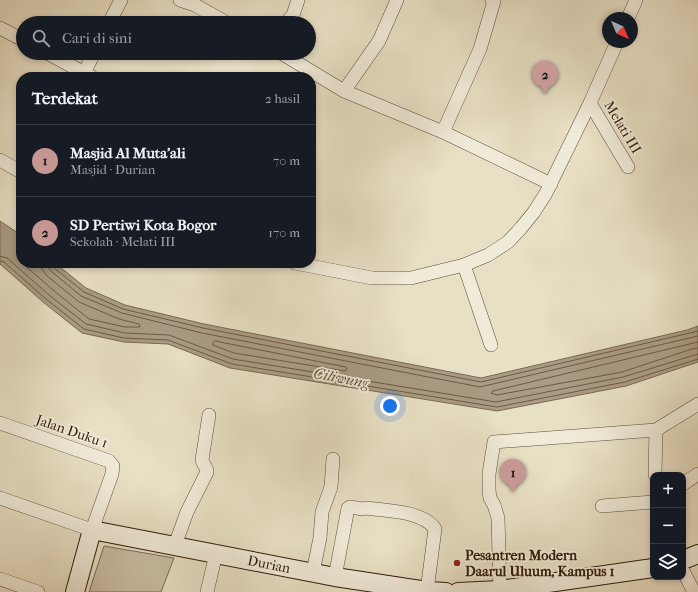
<!DOCTYPE html>
<html lang="id">
<head>
<meta charset="utf-8">
<style>
  body { margin:0; font-family:"IM FELL French Canon",serif; background:#20242c; color:#f1f3f6 }
  .controls { position:absolute; right:12px; bottom:12px; display:grid; overflow:hidden; border-radius:8px; box-shadow:0 2px 6px #0003 }
  .controls button { width:36px; height:36px; display:grid; place-items:center; padding:0; border:0; border-bottom:1px solid #363941; background:#171b24; color:#f1f3f6; font:20px sans-serif }
  .compass { position:absolute; left:602px; top:12px; width:36px; height:36px; border-radius:50%; background:#171b24; box-shadow:0 2px 6px #0003; rotate:136deg }
  .you { position:absolute; left:390px; top:406px; width:14px; height:14px; margin:-10px; border:3px solid #fff; border-radius:50%; background:#1a73e8; box-shadow:0 0 0 6px #1a73e833 }
  .badge { display:grid; place-items:center; width:26px; height:26px; border-radius:50%; background:#c59692; color:#111; font-size:13px; font-weight:700 }
  .pin { position:absolute; translate:-50% -33px; filter:drop-shadow(0 1px 2px #0008) }
  .pin::after { content:''; position:absolute; top:21px; width:14px; height:12px; background:inherit; clip-path:polygon(0 0,100% 0,50% 100%) }
  .list { margin:0; padding:0; list-style:none }
  h2 { display:flex; justify-content:space-between; align-items:center; height:52px; margin:0; padding:0 16px; font-size:17px }
  h2 small { font-size:13px; font-weight:400; color:#9ea1a6 }
  .list li { display:grid; grid-template-columns:26px 1fr auto; gap:12px; align-items:center; box-sizing:border-box; height:72px; padding:0 16px; border-top:1px solid #363941 }
  .list b { display:block; font-size:15px; white-space:nowrap }
  .list p { margin:0; font-size:13px; white-space:nowrap; color:#9ea1a6 }
  .list em { font-size:13px; font-style:normal; color:#9ea1a6 }
  .icon { flex:none; width:22px; height:22px; fill:none; stroke:currentColor; stroke-width:2; stroke-linecap:round; stroke-linejoin:round }
  .map { position:relative; flex:none; width:698px; height:592px; overflow:hidden }
  .search { position:absolute; background:#171b24; box-shadow:0 2px 6px #0003; left:16px; top:16px; width:300px; height:44px; display:flex; align-items:center; gap:10px; box-sizing:border-box; padding:0 14px; border-radius:22px; color:#9ea1a6; font-size:15px }
  .panel { position:absolute; background:#171b24; box-shadow:0 2px 6px #0003; left:16px; top:72px; width:300px; height:196px; border-radius:16px }
  .map>svg:first-child { display:block }
  .green { fill:#c9bea5; stroke:#7c6c56 }
  .water { fill:#a99c84; stroke:#796852 }
  .lines { fill:none; stroke-linecap:round; stroke-linejoin:round }
  .shore { stroke:#6c5a45; stroke-width:1 }
  .street-casing { stroke:#5e4b36; stroke-width:14 }
  .secondary-casing { stroke:#301906; stroke-width:20 }
  .street { stroke:#f0ebd9; stroke-width:13 }
  .secondary { stroke:#f0ebd9; stroke-width:18 }
  .poi-dot { fill:#8f2418; stroke:#f0ebd9; stroke-width:1.5 }
  .labels { text-anchor:middle; stroke-width:3.5; stroke-linejoin:round; paint-order:stroke }
  .street-label { font-size:14px; fill:#301906; stroke:#f0ebd9 }
  .poi-label { font-size:14px; font-weight:bold; fill:#301906; stroke:#f0ebd9; text-anchor:start }
  .water-label { font-size:15px; font-style:italic; fill:#604d38; stroke:#f0ebd9 }
</style>
</head>
<body>
<div class="map">
<svg width="698" height="592" viewBox="0 0 698 592">
  <rect width="100%" height="100%" fill="#e8e0c5"/>
  <filter id="stains"><feTurbulence type="fractalNoise" baseFrequency=".005" numOctaves="4"/><feColorMatrix values="0 0 0 0 .2 0 0 0 0 .09 0 0 0 0 .02 0 0 0 .5 -.17"/></filter>
  <radialGradient id="worn" r=".72"><stop offset=".6" stop-color="#630" stop-opacity="0"/><stop offset="1" stop-color="#630" stop-opacity=".3"/></radialGradient>
  <polygon class="green" points="104,546 174,558 161,592 89,592"/>
  <polygon class="water" points="0,221 21,235 21,263 55,263 86,288 125,305 204,324 481,378 687,330 698,326 698,362 626,386 497,411 230,368 168,344 124,342 82,333 43,302 0,264"/>
  <g class="lines">
    <g class="shore">
      <polyline points="0,256 7,258 49,295 86,324 125,333 169,335 233,359 496,402 623,377 698,354"/>
      <polyline points="0,261 4,262 46,299 84,329 124,338 168,340 232,364 497,407 625,382 698,359"/>
      <polyline points="22,263 53,290 89,319 125,327 140,327 139,324 119,319 79,302 46,275 42,269 42,263"/>
      <polyline points="48,263 48,267 51,271 81,296 122,313 202,333 480,387 698,336"/>
      <polyline points="53,263 54,268 84,292 123,309 203,328 481,382 698,331"/>
      <polygon points="215,341 346,367 347,369 345,371 234,353 213,345 213,343"/>
      <polyline points="698,342 493,391 491,393 497,395 622,372 692,349 698,348"/>
    </g>
    <g class="street-casing">
      <g id="street">
        <polyline points="180,0 195,5 227,23"/>
        <polyline points="628,18 636,0"/>
        <polyline points="109,23 121,0"/>
        <polyline points="286,23 293,15 298,0"/>
        <polyline points="0,28 23,40"/>
        <polyline points="47,53 92,77"/>
        <polyline points="281,53 344,91 443,132 551,184"/>
        <polyline points="84,73 94,53"/>
        <polyline points="344,91 379,41 397,0"/>
        <polyline points="590,103 628,167"/>
        <polyline points="443,132 480,49 494,1 492,0"/>
        <polyline points="0,160 21,172"/>
        <polyline points="295,263 372,278 411,278 464,265 488,255 508,242 521,228 534,212 546,193 590,103 617,42"/>
        <polyline points="464,265 491,345"/>
        <polyline points="0,423 109,461 113,466 112,474 92,530 0,498"/>
        <polyline points="655,475 656,430"/>
        <polyline points="683,484 698,474"/>
        <polyline points="602,506 653,502"/>
        <path d="M175 545 187 512 207 472C207 467 203 465 202 460L209 415"/>
        <polyline points="683,571 694,592"/>
        <polyline points="313,572 320,538 322,512 331,487 333,459"/>
        <path d="M335 577 348 508 350 507 363 509 367 508C386 511 424 511 435 529L427 591 426 592"/>
        <polyline points="0,579 38,592"/>
        <polyline points="500,590 498,518 494,505 490,498 489,490 489,474 494,442 656,430 698,404"/>
        <polyline points="207,592 216,554"/>
      </g>
    </g>
    <g class="secondary-casing">
      <g id="secondary">
        <polyline points="683,560 698,554"/>
        <polyline points="75,592 92,530 335,577 427,591 446,592"/>
        <polyline points="458,592 500,590 653,568"/>
      </g>
    </g>
    <use href="#street" class="street"/>
    <use href="#secondary" class="secondary"/>
  </g>
  <circle class="poi-dot" cx="457" cy="563" r="4"/>
  <g class="labels">
    <g class="street-label">
      <text transform="translate(623 127) rotate(59)" y="5">Melati III</text>
      <text transform="translate(72 431) rotate(19)" y="5">Jalan Duku 1</text>
      <text transform="translate(269 564) rotate(11)" y="5">Durian</text>
    </g>
    <g class="poi-label">
      <text x="465" y="560">Pesantren Modern<tspan x="465" dy="16">Daarul Uluum, Kampus 1</tspan></text>
    </g>
    <g class="water-label">
      <text transform="translate(341 378) rotate(11)" y="5">Ciliwung</text>
    </g>
  </g>
  <rect width="100%" height="100%" filter="url(#stains)"/>
  <rect width="100%" height="100%" fill="url(#worn)"/>
</svg>
<div class="controls">
<button>+</button>
<button>−</button>
<button><svg class="icon" aria-label="layers" viewBox="0 0 24 24"><path d="M12 4l9 5-9 5-9-5zM3 14l9 5 9-5"/></svg></button>
</div>
<svg class="compass" viewBox="-18 -18 36 36"><path d="M0-13l5 13h-10z" fill="#e53935"/><path d="M0 13l5-13h-10z" fill="#9ea1a6"/></svg>
<div class="you"></div>
<div class="pin badge" style="left:513px;top:492px">1</div>
<div class="pin badge" style="left:545px;top:94px">2</div>
<div class="search"><svg class="icon" aria-label="search" viewBox="0 0 24 24"><circle cx="10" cy="10" r="6"/><path d="M15 15l6 6"/></svg>Cari di sini</div>
<section class="panel">
<h2>Terdekat<small>2 hasil</small></h2>
<ul class="list">
<li><span class="badge">1</span><div><b>Masjid Al Muta'ali</b><p>Masjid · Durian</p></div><em>70 m</em></li>
<li><span class="badge">2</span><div><b>SD Pertiwi Kota Bogor</b><p>Sekolah · Melati III</p></div><em>170 m</em></li>
</ul>
</section>
</div>
</body>
</html>
